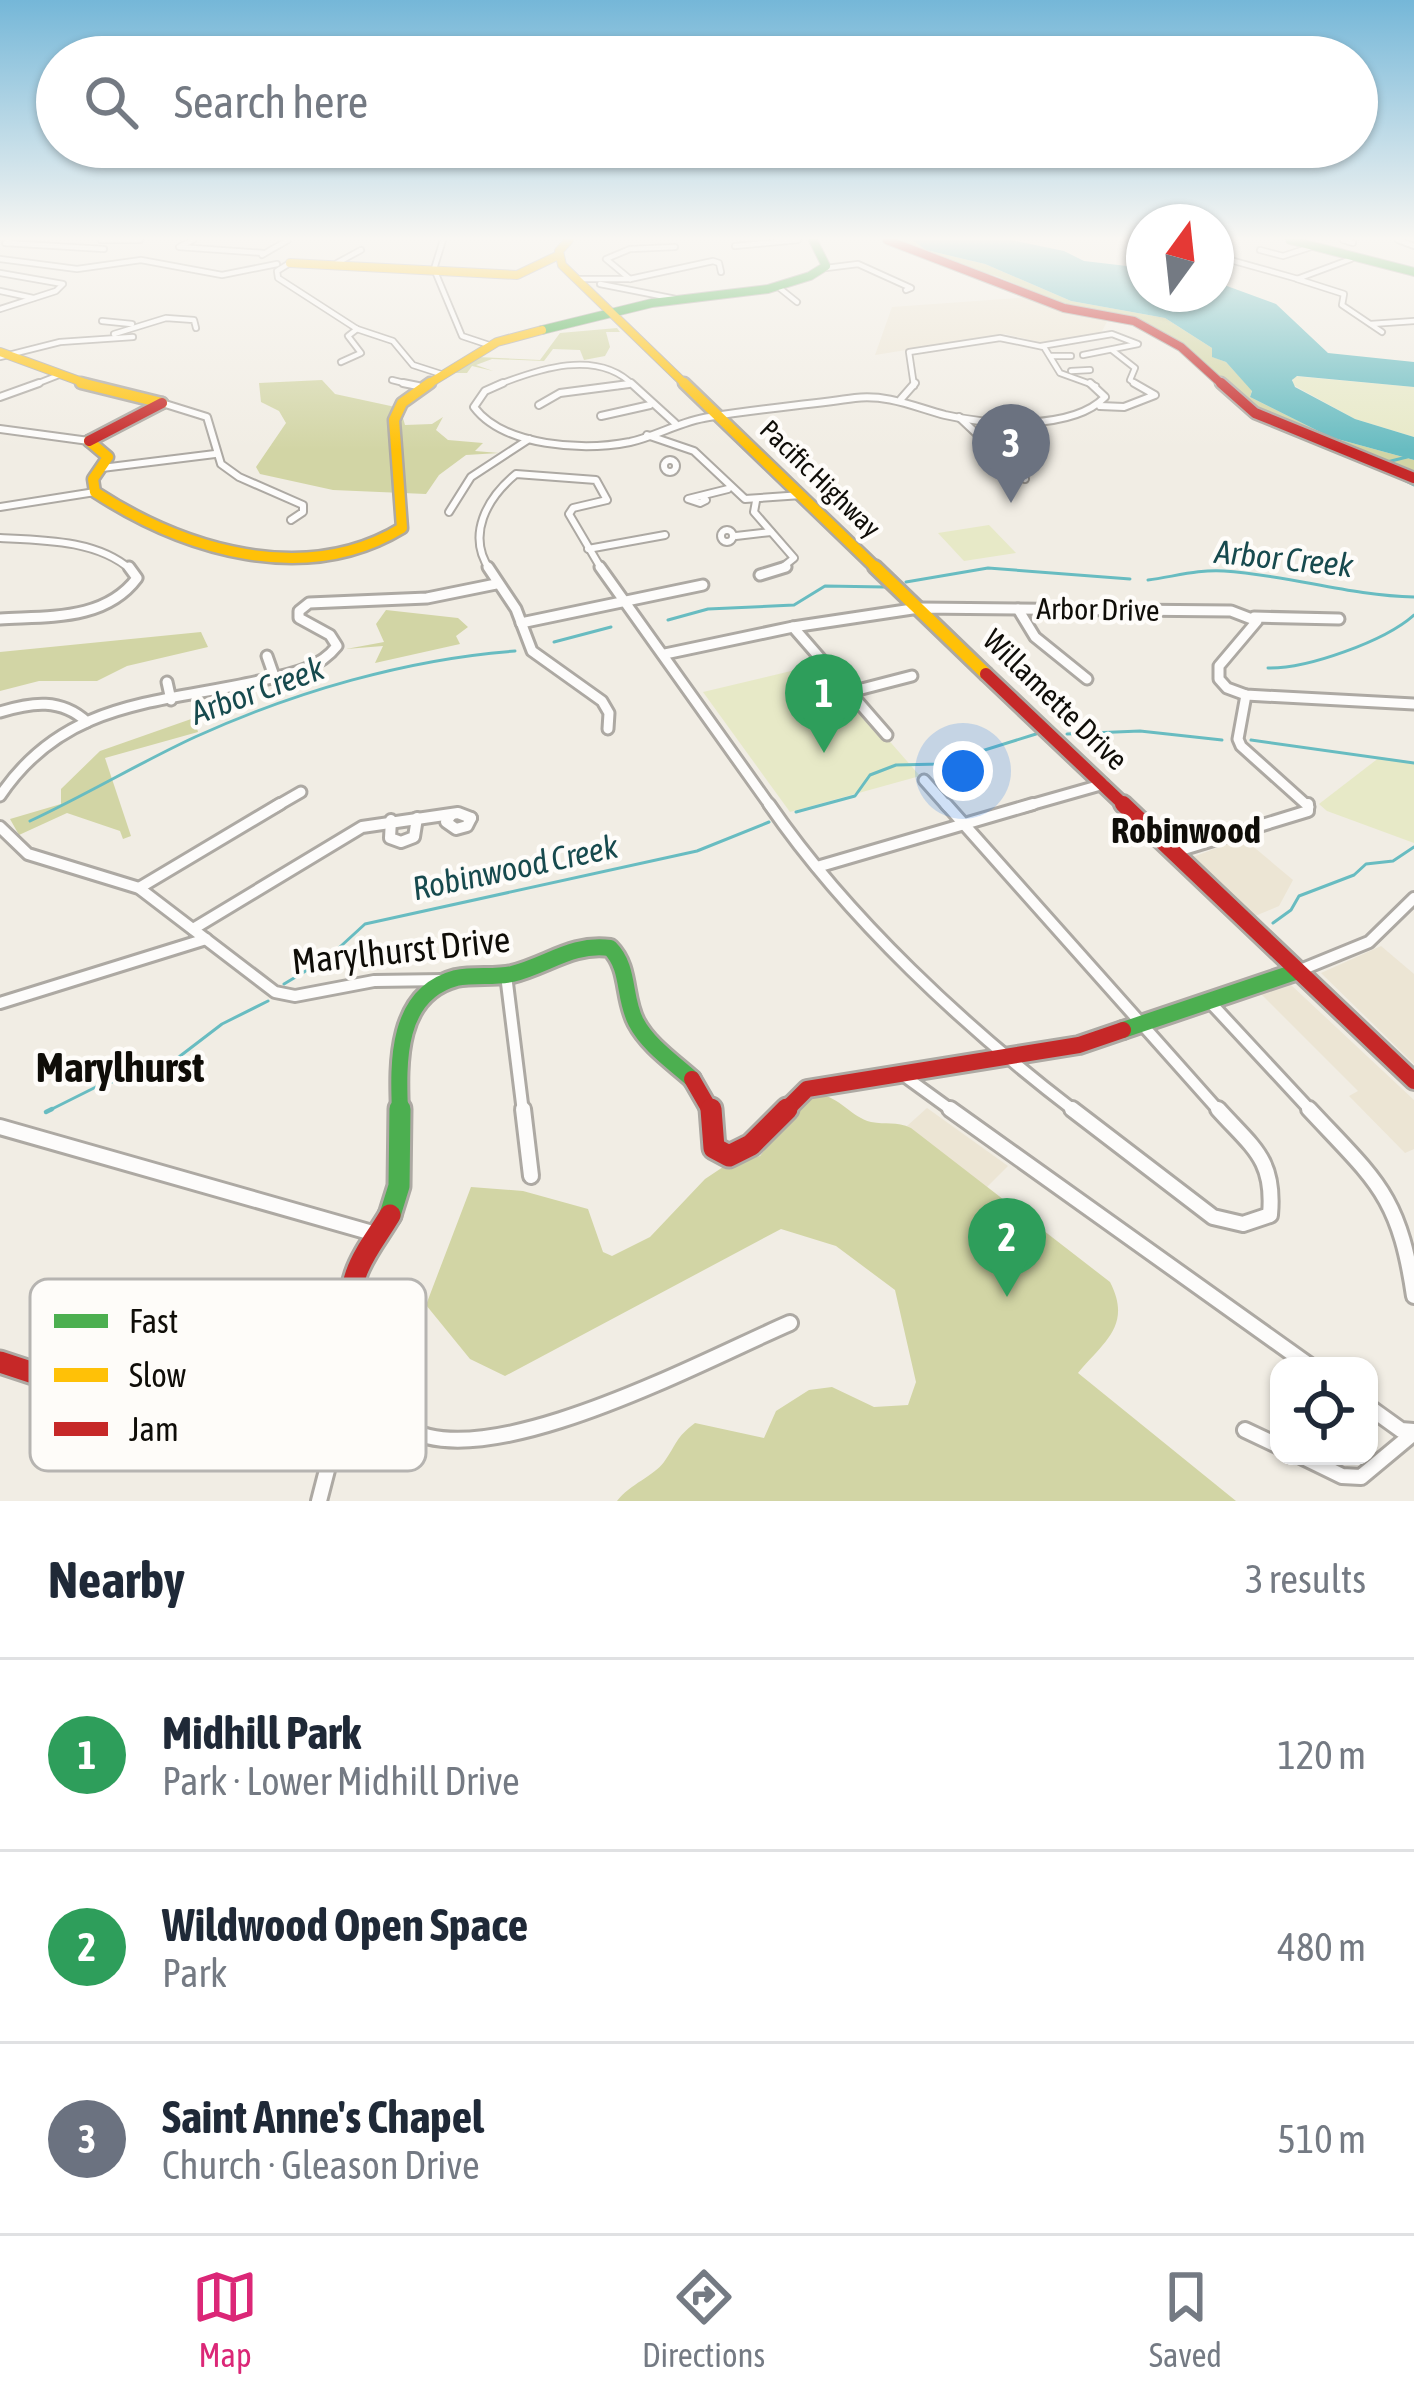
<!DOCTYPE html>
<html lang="en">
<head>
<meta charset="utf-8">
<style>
  body { margin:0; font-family:"Asap Condensed",sans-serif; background:#f6f6f7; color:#1f2937 }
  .controls { position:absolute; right:36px; bottom:36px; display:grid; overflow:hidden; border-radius:24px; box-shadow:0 3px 9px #0004 }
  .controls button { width:108px; height:108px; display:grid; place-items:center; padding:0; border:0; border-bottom:3px solid #e0e1e3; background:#fff; color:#1f2937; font:60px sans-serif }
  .compass { position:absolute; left:1126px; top:204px; width:108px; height:108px; border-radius:50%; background:#fff; box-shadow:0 3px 9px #0004; rotate:15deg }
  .you { position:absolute; left:963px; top:771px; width:42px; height:42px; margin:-30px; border:9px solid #fff; border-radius:50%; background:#1a73e8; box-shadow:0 0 0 18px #1a73e833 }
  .badge { display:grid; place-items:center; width:78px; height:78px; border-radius:50%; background:#db2777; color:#fff; font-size:39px; font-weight:700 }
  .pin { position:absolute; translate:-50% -99px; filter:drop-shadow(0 3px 6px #0008) }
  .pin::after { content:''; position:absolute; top:63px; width:42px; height:36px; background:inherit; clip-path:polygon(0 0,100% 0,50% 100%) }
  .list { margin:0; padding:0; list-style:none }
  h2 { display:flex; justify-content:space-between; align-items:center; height:156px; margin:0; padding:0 48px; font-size:51px }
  h2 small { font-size:39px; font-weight:400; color:#747a83 }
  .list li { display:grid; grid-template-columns:78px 1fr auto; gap:36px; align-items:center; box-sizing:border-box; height:192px; padding:0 48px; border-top:3px solid #e0e1e3 }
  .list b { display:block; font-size:45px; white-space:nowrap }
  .list p { margin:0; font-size:39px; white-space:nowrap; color:#747a83 }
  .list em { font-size:39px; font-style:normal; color:#747a83 }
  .icon { flex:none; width:66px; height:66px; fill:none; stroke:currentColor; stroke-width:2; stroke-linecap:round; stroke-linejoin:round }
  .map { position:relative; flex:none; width:1414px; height:1501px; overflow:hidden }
  .search { position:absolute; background:#fff; box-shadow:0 3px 9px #0004; left:36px; right:36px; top:36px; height:132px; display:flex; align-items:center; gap:30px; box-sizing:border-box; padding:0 42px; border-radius:66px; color:#747a83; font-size:45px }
  .sheet { height:732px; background:#fff }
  nav { display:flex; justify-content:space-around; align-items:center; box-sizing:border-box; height:168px; border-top:3px solid #e0e1e3; background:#fff; font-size:33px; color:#747a83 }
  nav a { display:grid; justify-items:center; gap:6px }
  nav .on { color:#db2777 }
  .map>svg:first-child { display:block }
  .built { fill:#ece5d4 }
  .green { fill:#e7e9c7 }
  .forest { fill:#d2d5a5 }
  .water { fill:#68bcc1 }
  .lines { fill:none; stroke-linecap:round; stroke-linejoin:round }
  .stream-far1 { stroke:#68bcc1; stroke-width:3 }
  .stream { stroke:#68bcc1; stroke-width:4.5 }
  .street-far4-casing { stroke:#ada9a3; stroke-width:8 }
  .street-far3-casing { stroke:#ada9a3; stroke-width:10 }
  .street-far2-casing { stroke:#ada9a3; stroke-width:15 }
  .street-far1-casing { stroke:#ada9a3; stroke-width:16 }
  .street-casing { stroke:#ada9a3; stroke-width:20 }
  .fast-far2-casing { stroke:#ada9a3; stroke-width:10 }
  .fast-far1-casing { stroke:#ada9a3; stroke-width:22 }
  .fast-casing { stroke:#ada9a3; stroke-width:27 }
  .slow-far2-casing { stroke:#ada9a3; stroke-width:10 }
  .slow-far1-casing { stroke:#ada9a3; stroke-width:15 }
  .slow-casing { stroke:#ada9a3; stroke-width:18 }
  .jam-far4-casing { stroke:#ada9a3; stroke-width:10 }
  .jam-far3-casing { stroke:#ada9a3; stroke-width:15 }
  .jam-far2-casing { stroke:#ada9a3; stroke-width:18 }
  .jam-far1-casing { stroke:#ada9a3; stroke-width:22 }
  .jam-casing { stroke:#ada9a3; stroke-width:27 }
  .street-far4 { stroke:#fdfcfb; stroke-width:4.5 }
  .street-far3 { stroke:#fdfcfb; stroke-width:6 }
  .street-far2 { stroke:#fdfcfb; stroke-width:9 }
  .street-far1 { stroke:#fdfcfb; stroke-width:10 }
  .street { stroke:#fdfcfb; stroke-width:14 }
  .fast-far2 { stroke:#4caf50; stroke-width:8 }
  .fast-far1 { stroke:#4caf50; stroke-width:16 }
  .fast { stroke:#4caf50; stroke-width:21 }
  .slow-far2 { stroke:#ffc107; stroke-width:8 }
  .slow-far1 { stroke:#ffc107; stroke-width:10 }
  .slow { stroke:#ffc107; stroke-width:12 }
  .jam-far4 { stroke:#c62828; stroke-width:8 }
  .jam-far3 { stroke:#c62828; stroke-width:10 }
  .jam-far2 { stroke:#c62828; stroke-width:12 }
  .jam-far1 { stroke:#c62828; stroke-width:16 }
  .jam { stroke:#c62828; stroke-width:21 }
  .labels { text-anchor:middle; stroke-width:9; stroke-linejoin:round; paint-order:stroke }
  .far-street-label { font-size:27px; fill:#0f0d08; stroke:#fefcf9 }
  .street-label { font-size:30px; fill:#0f0d08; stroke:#fefcf9 }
  .water-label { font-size:33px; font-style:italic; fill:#174a4e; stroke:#fefcf9 }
  .quarter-label { font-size:36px; font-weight:bold; fill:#0f0d08; stroke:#fefcf9 }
  .near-street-label { font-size:36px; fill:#0f0d08; stroke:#fefcf9 }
  .near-quarter-label { font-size:42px; font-weight:bold; fill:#0f0d08; stroke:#fefcf9 }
  .key { fill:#fefcf9; stroke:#b6b4b1; stroke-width:3 }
  .key-label { font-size:33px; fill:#0f0d08 }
</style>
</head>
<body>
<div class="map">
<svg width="1414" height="1501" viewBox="0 0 1414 1501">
  <rect width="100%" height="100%" fill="#f1ede4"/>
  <g class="built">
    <polygon points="1031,297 1110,316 1101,333 1043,343 1005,334 875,355 892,307"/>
    <polygon points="1243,838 1293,880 1279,906 1255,916 1193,857"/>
    <polygon points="1381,946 1414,974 1414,1064 1321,973"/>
    <polygon points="1290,984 1414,1100 1414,1149 1405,1153 1349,1096 1358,1091 1261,994"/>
    <polygon points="927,1108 1008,1166 967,1207 886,1145"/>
  </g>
  <g class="green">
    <polygon points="1293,376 1414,387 1414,437 1355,419 1293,385"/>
    <polygon points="989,525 1016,553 964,561 938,533"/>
    <polygon points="816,665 879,737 885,736 920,776 790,812 703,692"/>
    <polygon points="1380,757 1414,762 1414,843 1327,811 1319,804"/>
  </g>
  <g class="forest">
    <polygon points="897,240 912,240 926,250 985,264 1071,301 1165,318 1212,348 1213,357 1226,362 1252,390 1250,397 1330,437 1414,460 1414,476 1256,412 1181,346 1131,319 1072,308 996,276 936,260"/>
    <polygon points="617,328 620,332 606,332 610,347 605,356 584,360 580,350 553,349 544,361 492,359 476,365 493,371 472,366 467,373 454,373 478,357 540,360 560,333"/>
    <polygon points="322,380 335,394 400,408 405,425 432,424 443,417 436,430 448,440 483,443 475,451 499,453 466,455 439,475 426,494 333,490 260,474 256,467 286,423 279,411 261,402 259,383"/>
    <polygon points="386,610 458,618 468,627 456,636 460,644 375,663 383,646 346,649 384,642 376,624"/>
    <polygon points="201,632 208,647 127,666 97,681 39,681 0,691 0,652"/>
    <polygon points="194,718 198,732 105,758 131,836 123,839 120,831 67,813 19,835 10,819 61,804 61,789 100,751"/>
    <path d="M818 1094C840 1097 851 1117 871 1122 886 1125 896 1121 911 1128L1110 1282C1132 1325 1105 1341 1078 1373L1236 1501H617C630 1484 654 1476 664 1462 677 1444 675 1438 695 1423L764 1438 776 1411 809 1390 832 1387 874 1407 908 1405 916 1382 895 1290 836 1246 781 1229 505 1376 470 1359 426 1305 471 1187 523 1191 588 1209 603 1252 612 1256 650 1237 705 1179 726 1165 760 1156 792 1112Z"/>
  </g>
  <polygon class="water" points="912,240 1011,240 1064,251 1084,261 1144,268 1144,294 1216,294 1216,282 1276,304 1328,353 1414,362 1414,387 1297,376 1292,380 1295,387 1355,419 1414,437 1414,460 1330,437 1250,397 1252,391 1226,362 1212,357 1212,348 1165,318 1071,301 985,264 926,250"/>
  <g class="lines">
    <g class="stream-far1">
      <polyline points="1387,462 1407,457"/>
      <polyline points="1380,468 1414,485"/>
      <path d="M1148 580C1172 577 1200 569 1224 571 1289 575 1350 596 1414 597"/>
      <polyline points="906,582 988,568 1130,579"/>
      <polyline points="668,620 708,609 794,605 825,586 885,587"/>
      <polyline points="554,642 611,627"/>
      <path d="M1268 668C1307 669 1385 641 1414 615"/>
      <polyline points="1067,734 1140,731 1222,740"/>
      <polyline points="1251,740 1414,763"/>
      <polyline points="796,812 855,796 870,775 896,765 940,764 1036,734"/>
      <path d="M30 821C86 795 139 763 195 737 294 692 407 659 515 651"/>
      <polyline points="1273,923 1291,910 1299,896 1354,875 1366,864 1393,861 1414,847"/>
      <polyline points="284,984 329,957 365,924 697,851 769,822"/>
      <polyline points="46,1112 104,1083 133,1079 171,1063 222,1024 268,1001"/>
    </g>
    <polyline class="stream" points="46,1112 52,1109"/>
    <g class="street-far4-casing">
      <g id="street-far4">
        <polyline points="9,240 5,243 104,249"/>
        <polyline points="101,240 140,240"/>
        <polyline points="193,240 179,247 264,253"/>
        <polyline points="443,240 434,269 462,336 489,345"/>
        <polyline points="1129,240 1144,244"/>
        <polyline points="1343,240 1353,243"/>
        <polyline points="1398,240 1414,246"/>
        <polyline points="735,246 798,240"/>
        <polyline points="1260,250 1283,256 1311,247"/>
        <polyline points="262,255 288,240"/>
        <polyline points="1216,256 1298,279"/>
        <polyline points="0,259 77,269 141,260 222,275 277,264"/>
        <polyline points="1351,259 1297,279 1344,294 1342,305 1382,332"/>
        <polyline points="290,263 277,271 278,278 357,329 393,341 413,365 444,375"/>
        <polyline points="337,263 361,250"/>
        <polyline points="826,268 858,264 911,288 906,290"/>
        <polyline points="0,273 63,284 56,291 0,309"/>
        <polyline points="577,279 630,279 713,261 719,263 721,272"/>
        <polyline points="630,279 606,259 630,249 675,247"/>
        <polyline points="600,284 676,299"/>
        <polyline points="777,286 797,302"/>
        <polyline points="0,291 33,298"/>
        <polyline points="102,321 132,324"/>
        <polyline points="1371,324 1414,321"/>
        <polyline points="114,334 166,318 194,320 196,328"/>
        <polyline points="1041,346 1112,334 1138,344 1083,355"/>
        <polyline points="1112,350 1135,368 1130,380 1139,386"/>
        <polyline points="1051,356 1071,356"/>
        <polyline points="0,357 60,342 133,337"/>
        <polyline points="341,362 361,353 348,336 357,329"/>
        <polyline points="1071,371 1090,370"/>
        <polyline points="392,380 416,386"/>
        <polyline points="31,386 59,375"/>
        <path d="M495 386C538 369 598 348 634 386"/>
        <polyline points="617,386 629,384"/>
        <polyline points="914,386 909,352 1000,338 1044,347 1060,373 1096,386"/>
      </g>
    </g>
    <g class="street-far3-casing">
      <g id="street-far3">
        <polyline points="403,383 418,386"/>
        <path d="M503 383 485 391 474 407C504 447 584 451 630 442 657 436 681 421 709 417 757 409 806 405 855 398 887 394 915 407 945 415 988 425 1072 431 1105 397L1090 383"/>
        <polyline points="631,383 675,423"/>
        <polyline points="0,397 39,383"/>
        <polyline points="901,399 915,383"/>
        <polyline points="162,403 207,417 221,464 239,477 303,505 303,512 291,520"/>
        <polyline points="539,405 560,393 629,384"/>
        <polyline points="1100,406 1124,407 1155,395 1134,383"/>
        <polyline points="601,416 650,405"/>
        <polyline points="959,417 1025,479"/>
        <polyline points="0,429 89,441"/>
        <polyline points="647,435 694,451 745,499 802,495"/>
        <circle cx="670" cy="466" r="6"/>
        <polyline points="102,468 215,454"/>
        <polyline points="703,496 706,500 700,503 688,499 728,489"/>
        <polyline points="756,501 754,512 794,558 779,570"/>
        <polyline points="0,507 95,492"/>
        <polyline points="449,512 471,477 529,439"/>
        <circle cx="727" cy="536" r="6"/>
        <polyline points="736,536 771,532"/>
        <path d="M0 538C43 540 98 540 131 570"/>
        <polyline points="588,549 665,535"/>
        <path d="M490 570C466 535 487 498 516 474L596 480 607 500 573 508 569 514 602 570"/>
      </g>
    </g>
    <g class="street-far2-casing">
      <g id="street-far2">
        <polyline points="488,567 516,609 532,651 602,701 609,713 608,729"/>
        <polyline points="600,567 771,807"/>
        <polyline points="760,575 786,567"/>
        <polyline points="1018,609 1035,637 1087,679"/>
        <polyline points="1254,617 1339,619"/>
        <path d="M0 619C48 616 105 621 137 578L129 567"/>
        <polyline points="521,623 703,585"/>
        <polyline points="793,627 887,735"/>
        <polyline points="665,654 793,627 919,608 1231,611 1257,621 1219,666 1219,679 1227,688 1246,695 1414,704"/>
        <polyline points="267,656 274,676"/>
        <polyline points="167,682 171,700"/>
        <polyline points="850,692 912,676"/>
        <polyline points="1246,695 1238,739 1241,746 1309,807"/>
        <path d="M0 712C32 702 61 698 87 722"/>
        <polyline points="924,780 948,807"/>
        <path d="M0 796C65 699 159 704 263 680 291 674 319 669 337 646L330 635 299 618V611L309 603 427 598 496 584"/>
        <polyline points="275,807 301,792"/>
        <polyline points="1023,807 1104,784"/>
      </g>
    </g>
    <g class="street-far1-casing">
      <g id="street-far1">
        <path d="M769 804C848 919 966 1028 1076 1112"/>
        <polyline points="946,804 1220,1112"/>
        <polyline points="451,815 446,822 456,829 467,826 471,818"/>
        <polyline points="391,820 390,838 401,842 414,837 417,818"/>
        <polyline points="0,827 28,854 139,888 275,992 295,996 374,981 444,980"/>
        <polyline points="1174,852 1308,811 1308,804"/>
        <polyline points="817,867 1033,804"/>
        <polyline points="139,888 280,804"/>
        <polyline points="193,929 362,827 458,813 471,818"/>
        <polyline points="1298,971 1369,942 1414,898"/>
        <polyline points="506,975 523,1112"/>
        <polyline points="1209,1001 1312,1112"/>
        <polyline points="0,1003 206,939"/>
        <polyline points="903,1075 954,1112"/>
      </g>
    </g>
    <g class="street-casing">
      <g id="street">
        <polyline points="523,1109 531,1176"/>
        <polyline points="950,1109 1310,1366"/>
        <path d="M1072 1109 1213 1217 1243 1224 1270 1215C1275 1159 1253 1148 1218 1109"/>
        <path d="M1309 1109C1376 1181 1399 1194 1414 1296"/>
        <polyline points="0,1127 376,1234"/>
        <polyline points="1369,1407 1401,1430 1414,1431"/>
        <path d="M405 1427C485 1479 708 1358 790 1323"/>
        <polyline points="1245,1430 1279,1446"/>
        <polyline points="1301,1456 1342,1476 1361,1477 1414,1433"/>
        <polyline points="319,1501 334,1443"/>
      </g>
    </g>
    <g class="fast-far2-casing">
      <g id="fast-far2">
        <polyline points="1290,240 1414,272"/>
        <polyline points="542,330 652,303 768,289 810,276 826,266 813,240"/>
      </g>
    </g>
    <g class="fast-far1-casing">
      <g id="fast-far1">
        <polyline points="1123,1030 1298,971"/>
        <path d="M400 1112C398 1062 396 994 456 978 475 974 494 978 512 974 548 965 572 943 610 948 630 968 623 997 636 1022 648 1045 673 1062 692 1079"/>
      </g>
    </g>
    <g class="fast-casing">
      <polyline id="fast" points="390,1215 399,1186 400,1109"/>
    </g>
    <g class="slow-far2-casing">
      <g id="slow-far2">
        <polyline points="569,240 559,251 562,265 687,386"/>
        <polyline points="290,263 517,275 559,255"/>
        <polyline points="0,352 93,386"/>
        <polyline points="425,386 497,342 542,330"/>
      </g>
    </g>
    <g class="slow-far1-casing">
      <g id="slow-far1">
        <polyline points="81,383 162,403"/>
        <polyline points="684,383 878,570"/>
        <path d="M89 441 108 457 93 479 95 492C184 550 305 587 402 528L394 420 402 403 430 383"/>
      </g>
    </g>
    <g class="slow-casing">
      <polyline id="slow" points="875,567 986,674"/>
    </g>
    <g class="jam-far4-casing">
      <polyline id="jam-far4" points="887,240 1064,308 1134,321 1181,347 1224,386"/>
    </g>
    <g class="jam-far3-casing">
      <g id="jam-far3">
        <polyline points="1221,383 1255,413 1414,478"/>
        <polyline points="89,441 162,403"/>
      </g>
    </g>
    <g class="jam-far2-casing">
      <polyline id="jam-far2" points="986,674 1126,807"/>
    </g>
    <g class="jam-far1-casing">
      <g id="jam-far1">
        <polyline points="1123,804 1414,1081"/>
        <polyline points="692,1079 711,1112"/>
        <polyline points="784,1112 807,1089 1079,1045 1123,1030"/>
      </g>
    </g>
    <g class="jam-casing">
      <g id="jam">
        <polyline points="711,1109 714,1148 729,1156 751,1145 787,1109"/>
        <path d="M0 1362 243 1442 287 1446 398 1435 407 1415C383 1374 338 1325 356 1274 363 1253 379 1234 390 1215"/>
      </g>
    </g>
    <use href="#street-far4" class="street-far4"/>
    <use href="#street-far3" class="street-far3"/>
    <use href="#street-far2" class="street-far2"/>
    <use href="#street-far1" class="street-far1"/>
    <use href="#street" class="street"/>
    <use href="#fast-far2" class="fast-far2"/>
    <use href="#fast-far1" class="fast-far1"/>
    <use href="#fast" class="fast"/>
    <use href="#slow-far2" class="slow-far2"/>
    <use href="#slow-far1" class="slow-far1"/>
    <use href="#slow" class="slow"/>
    <use href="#jam-far4" class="jam-far4"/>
    <use href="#jam-far3" class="jam-far3"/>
    <use href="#jam-far2" class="jam-far2"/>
    <use href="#jam-far1" class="jam-far1"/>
    <use href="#jam" class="jam"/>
  </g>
  <linearGradient id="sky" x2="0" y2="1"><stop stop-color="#75b7d8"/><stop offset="0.53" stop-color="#f9f7f3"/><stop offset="1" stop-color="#f9f7f3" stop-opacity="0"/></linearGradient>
  <rect width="1414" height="450" fill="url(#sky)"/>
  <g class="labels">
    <g class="far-street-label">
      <text transform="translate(820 479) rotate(44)" y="9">Pacific Highway</text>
    </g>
    <g class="street-label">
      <text transform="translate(1098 610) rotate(1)" y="10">Arbor Drive</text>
      <text transform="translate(1055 700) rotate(44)" y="10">Willamette Drive</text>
    </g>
    <g class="water-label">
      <text transform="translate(1284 558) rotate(6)" y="12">Arbor Creek</text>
      <text transform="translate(257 690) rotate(-20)" y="12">Arbor Creek</text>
      <text transform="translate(515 867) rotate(-12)" y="12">Robinwood Creek</text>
    </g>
    <g class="quarter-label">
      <text x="1186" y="843">Robinwood</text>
    </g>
    <g class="near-street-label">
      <text transform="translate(401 950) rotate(-6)" y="13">Marylhurst Drive</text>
    </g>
    <g class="near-quarter-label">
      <text x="120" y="1082">Marylhurst</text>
    </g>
  </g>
  <rect x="30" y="1279" width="396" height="192" rx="18" class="key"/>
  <rect x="54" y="1314" width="54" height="14" fill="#4caf50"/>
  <rect x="54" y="1368" width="54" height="14" fill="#ffc107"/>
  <rect x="54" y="1422" width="54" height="14" fill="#c62828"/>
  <g class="key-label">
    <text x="129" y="1333">Fast</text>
    <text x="129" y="1387">Slow</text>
    <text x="129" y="1441">Jam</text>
  </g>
</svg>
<div class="controls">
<button><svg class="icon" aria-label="locate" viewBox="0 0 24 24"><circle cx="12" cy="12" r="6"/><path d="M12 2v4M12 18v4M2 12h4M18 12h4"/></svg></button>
</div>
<svg class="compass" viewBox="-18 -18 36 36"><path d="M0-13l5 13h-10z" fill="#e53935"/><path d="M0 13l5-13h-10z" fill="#747a83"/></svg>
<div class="you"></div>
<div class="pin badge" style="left:824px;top:753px;background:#2e9e5b">1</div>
<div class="pin badge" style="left:1007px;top:1297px;background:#2e9e5b">2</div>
<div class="pin badge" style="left:1011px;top:503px;background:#6b7280">3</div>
<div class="search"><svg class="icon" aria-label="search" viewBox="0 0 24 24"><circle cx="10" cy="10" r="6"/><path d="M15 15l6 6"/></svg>Search here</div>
</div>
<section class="sheet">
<h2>Nearby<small>3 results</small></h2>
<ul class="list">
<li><span class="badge" style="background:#2e9e5b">1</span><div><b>Midhill Park</b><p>Park · Lower Midhill Drive</p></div><em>120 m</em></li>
<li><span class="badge" style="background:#2e9e5b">2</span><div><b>Wildwood Open Space</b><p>Park</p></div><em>480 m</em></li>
<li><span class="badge" style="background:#6b7280">3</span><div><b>Saint Anne's Chapel</b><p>Church · Gleason Drive</p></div><em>510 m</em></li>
</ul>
</section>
<nav>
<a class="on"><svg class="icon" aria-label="map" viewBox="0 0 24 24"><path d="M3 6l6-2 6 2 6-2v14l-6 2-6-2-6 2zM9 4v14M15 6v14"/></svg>Map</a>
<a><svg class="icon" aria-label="directions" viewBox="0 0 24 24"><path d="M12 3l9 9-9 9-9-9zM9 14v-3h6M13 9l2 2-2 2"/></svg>Directions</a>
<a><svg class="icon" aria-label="saved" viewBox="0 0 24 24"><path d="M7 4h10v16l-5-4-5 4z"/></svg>Saved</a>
</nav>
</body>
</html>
